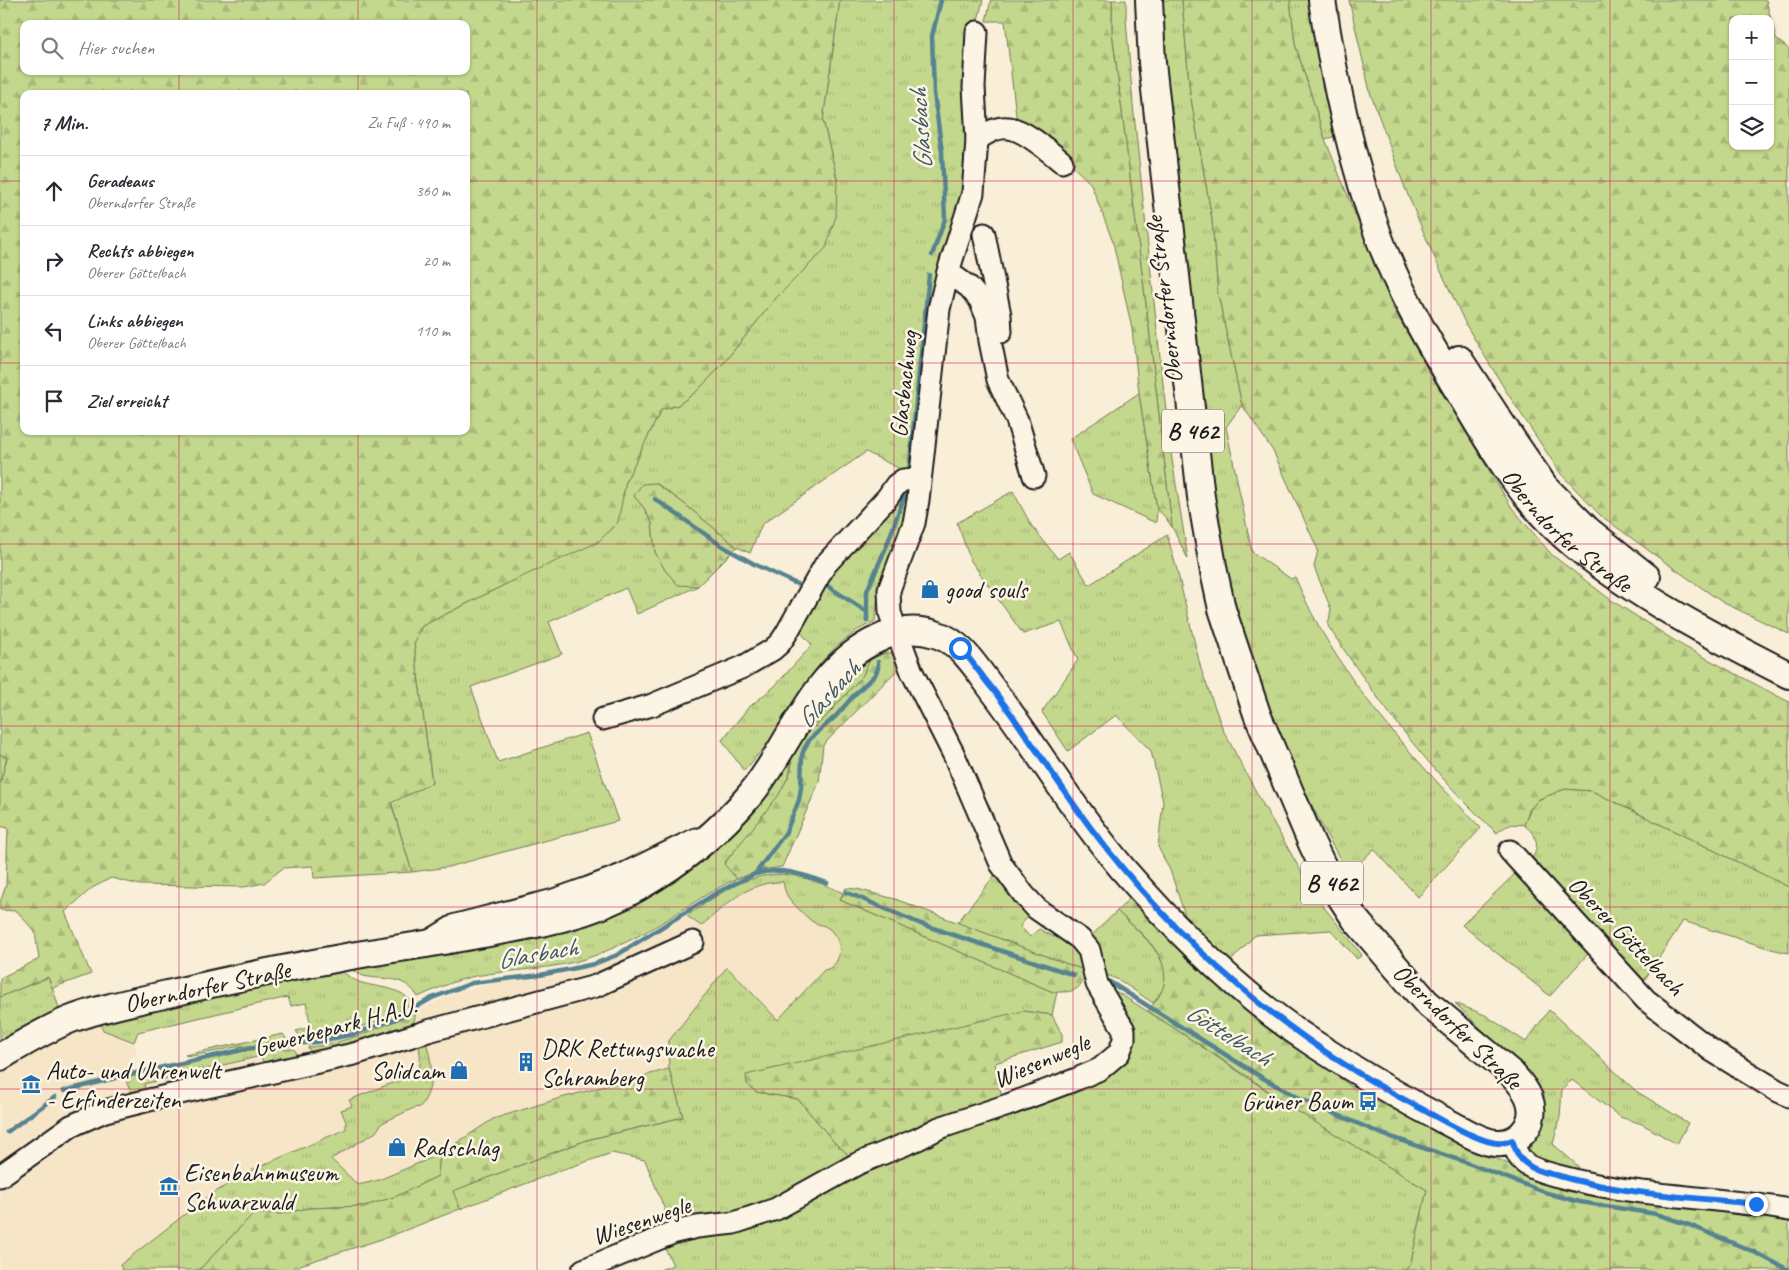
<!DOCTYPE html>
<html lang="de">
<head>
<meta charset="utf-8">
<style>
  body { margin:0; font-family:Caveat,sans-serif; background:#f2f2f3; color:#2b2b33 }
  .controls { position:absolute; right:15px; top:15px; display:grid; overflow:hidden; border-radius:10px; box-shadow:0 1px 4px #0004 }
  .controls button { width:45px; height:45px; display:grid; place-items:center; padding:0; border:0; border-bottom:1px solid #e1e1e2; background:#fff; color:#2b2b33; font:25px sans-serif }
  .stop { position:absolute; width:15px; height:15px; margin:-11px; border:4px solid #1a73e8; border-radius:50%; background:#fff }
  .stop.end { background:#1a73e8; border-color:#fff; box-shadow:0 1px 5px #0008 }
  .list { margin:0; padding:0; list-style:none }
  h2 { display:flex; justify-content:space-between; align-items:center; height:65px; margin:0; padding:0 20px; font-size:21px }
  h2 small { font-size:16px; font-weight:400; color:#7c7c81 }
  .list li { display:grid; grid-template-columns:32px 1fr auto; gap:15px; align-items:center; box-sizing:border-box; height:70px; padding:0 20px; border-top:1px solid #e1e1e2 }
  .list b { display:block; font-size:19px; white-space:nowrap }
  .list p { margin:0; font-size:16px; white-space:nowrap; color:#7c7c81 }
  .list em { font-size:16px; font-style:normal; color:#7c7c81 }
  .icon { flex:none; width:28px; height:28px; fill:none; stroke:currentColor; stroke-width:2; stroke-linecap:round; stroke-linejoin:round }
  .map { position:relative; flex:none; width:1789px; height:1270px; overflow:hidden }
  .search { position:absolute; background:#fff; box-shadow:0 1px 4px #0004; left:20px; top:20px; width:450px; height:55px; display:flex; align-items:center; gap:12px; box-sizing:border-box; padding:0 18px; border-radius:10px; color:#7c7c81; font-size:19px }
  .panel { position:absolute; background:#fff; box-shadow:0 1px 4px #0004; left:20px; top:90px; width:450px; height:345px; border-radius:10px }
  .map>svg:first-child { display:block }
  .built { fill:#f6e5c7 }
  .grass { fill:url(#grass-tufts); stroke:#707a54 }
  .forest { fill:url(#forest-firs); stroke:#707a54; fill-rule:evenodd }
  .lines { fill:none; stroke-linecap:round; stroke-linejoin:round }
  .stream { stroke:#578390; stroke-width:4.5 }
  .minor-casing { stroke:#1c1c1c; stroke-width:25 }
  .major-casing { stroke:#1c1c1c; stroke-width:30 }
  .minor { stroke:#fcf5e5; stroke-width:21 }
  .major { stroke:#fcf5e5; stroke-width:26 }
  .route { stroke:#1a73e8; stroke-width:6 }
  .grid { fill:none; stroke:#c2185b; stroke-width:1; stroke-opacity:0.55 }
  .labels { text-anchor:middle; stroke-width:5; stroke-linejoin:round; paint-order:stroke }
  .shield { fill:#fcf5e5; stroke:#5f5d58; stroke-width:1 }
  .shield-label { font-size:24px; font-weight:bold; fill:#1c1c1c }
  .street-label { font-size:25px; fill:#1c1c1c; stroke:#fcf5e5 }
  .poi-label { font-size:25px; fill:#1c1c1c; stroke:#fcf5e5; text-anchor:start }
  .water-label { font-size:26px; font-style:italic; fill:#3e5860; stroke:#fcf5e5 }
</style>
</head>
<body>
<div class="map">
<svg width="1789" height="1270" viewBox="0 0 1789 1270">
  <defs>
    <pattern id="grass-tufts" width="24" height="20" patternUnits="userSpaceOnUse" patternTransform="scale(1.25)"><rect width="24" height="20" fill="#c4d88d"/><path d="M3 7l-1-3M5 7V3M7 7l1-3M15 17l-1-3M17 17v-4M19 17l1-3" fill="none" stroke="#a8b979"/></pattern>
    <pattern id="forest-firs" width="22" height="20" patternUnits="userSpaceOnUse" patternTransform="scale(1.25)"><rect width="22" height="20" fill="#c4d88d"/><path d="M5 1l3.5 6h-7zM16 11l3.5 6h-7z" fill="#a8b979"/></pattern>
  </defs>
  <rect width="100%" height="100%" fill="#f9eed7"/>
  <filter id="ink" filterUnits="userSpaceOnUse"><feTurbulence type="fractalNoise" baseFrequency=".02" numOctaves="2"/><feDisplacementMap in="SourceGraphic" scale="10" xChannelSelector="R" yChannelSelector="G"/><feConvolveMatrix kernelMatrix="1 2 1 2 8 2 1 2 1" color-interpolation-filters="sRGB"/></filter>
  <g filter="url(#ink)">
    <polygon class="built" points="770,881 784,882 789,898 813,922 826,925 835,934 839,947 839,959 833,966 824,970 778,1020 727,968 668,1042 669,1069 557,1099 493,1119 440,1154 379,1180 358,1185 331,1158 376,1132 382,1123 414,1108 420,1107 427,1098 431,1086 432,1074 429,1054 426,1043 419,1045 421,1061 420,1068 415,1074 350,1100 352,1106 341,1111 346,1123 346,1129 252,1170 207,1197 120,1265 123,1270 0,1270 0,1067 77,1027 99,1022 104,1030 134,1042 137,1055 130,1057 132,1066 123,1069 126,1081 146,1094 144,1084 261,1055 263,1062 297,1054 294,1049 308,1047 312,1054 395,1030 414,1021 416,1012 457,992 500,982 555,977 596,965 622,954 687,916 701,926 741,894 753,887"/>
    <g class="grass">
      <polygon points="840,0 983,0 970,52 969,123 961,215 939,260 917,470 902,470 866,452 762,524 750,553 737,547 682,502 656,483 634,496 644,508 652,523 655,552 665,570 678,584 698,586 637,614 626,588 549,622 562,654 471,687 498,762 587,733 618,821 448,867 412,872 391,802 432,783 414,644 422,626 506,584 617,522 626,481 661,410 678,405 697,391 722,365 776,298 826,248 837,179 823,120"/>
      <polygon points="1112,0 1126,0 1126,19 1133,105 1157,330 1170,447 1188,559 1172,527 1149,329 1112,32"/>
      <path d="M1161 0H1182L1190 93 1212 219 1218 294 1242 405 1226 427 1252 552 1291 579 1295 577C1335 674 1409 754 1481 828L1418 897 1374 849 1348 874 1324 830 1281 742 1255 675 1228 582 1212 481 1171 150Z"/>
      <polygon points="1290,0 1312,0 1336,136 1325,139 1295,44"/>
      <polygon points="1139,393 1157,509 1156,523 1093,494 1070,439"/>
      <polygon points="911,487 909,509 893,557 880,581 875,621 856,631 836,647 823,660 808,680 770,741 744,771 722,740 748,708 775,686 812,645 796,627 828,569 889,503"/>
      <polygon points="1013,491 1031,525 1058,559 1069,552 1089,585 1167,535 1177,570 1201,669 1223,730 1260,799 1315,896 1362,955 1357,959 1331,930 1255,935 1231,961 1187,921 1170,870 1158,847 1163,802 1151,751 1116,715 1068,751 1042,712 1078,660 1061,622 1023,634 971,561 957,523"/>
      <polygon points="870,660 863,675 825,718 808,731 831,703 834,705 838,699 836,696 855,670"/>
      <polygon points="0,754 7,758 0,784"/>
      <path d="M790 756C791 763 791 769 789 775 781 802 743 841 724 863L737 879C708 891 684 910 658 925 636 938 613 949 588 958 552 970 513 969 475 976 456 980 436 989 418 997 400 966 365 988 350 967L621 907Z"/>
      <path d="M1565 789 1592 791 1789 887V953L1771 949 1683 921 1643 982 1532 859C1540 845 1537 835 1524 825 1533 798 1540 798 1565 789Z"/>
      <polygon points="1520,869 1594,947 1550,996 1462,925"/>
      <polygon points="998,871 1031,913 1020,926 1030,937 1039,929 1053,937 1067,935 1080,947 1086,971 957,923"/>
      <path d="M782 874C804 876 824 884 843 893L840 900 1053 992H1057L1052 1015 1023 1011 756 1092 798 1099 836 1144 856 1161 784 1201 672 1228 645 1160 612 1153 556 1172 460 1209 452 1191 587 1140 683 1117 669 1069 668 1042 727 967 778 1020 824 970C841 967 844 945 833 933 826 924 821 926 813 922 807 918 792 903 788 897 785 892 784 887 783 882 748 881 726 905 701 926L687 916C708 902 730 884 755 878 763 875 773 875 782 874Z"/>
      <path d="M1117 911C1135 929 1173 957 1164 986 1162 992 1157 998 1153 1003L1119 980 1100 972 1089 938Z"/>
      <path d="M338 968C346 975 353 980 362 983 379 988 403 987 412 1004L393 1015 338 1035 304 1041 296 1031 311 1027 306 1003 291 1006 288 997 138 1032 134 1042 103 1030 99 1022Z"/>
      <polygon points="49,977 60,1011 0,1043 0,997"/>
      <polygon points="1104,984 1171,1026 1294,1109 1427,1190 1411,1262 1406,1270 660,1270 673,1265 663,1244 808,1196 1122,1054"/>
      <polygon points="1455,1003 1485,1015 1526,1042 1549,1010 1636,1091 1688,1123 1677,1144 1642,1124 1620,1117 1572,1080 1562,1090 1560,1117 1553,1144 1579,1167 1576,1174 1536,1160 1531,1155 1530,1147 1541,1130 1544,1118 1544,1094 1528,1075"/>
      <path d="M426 1042C433 1065 435 1088 420 1107L414 1108 382 1123 376 1132 331 1159 358 1185 379 1180 440 1154 438 1176 397 1196 365 1206 309 1208 281 1214 254 1213 199 1270H123L120 1265 207 1197 252 1170 346 1129V1122L341 1110 352 1106 349 1100 415 1074C423 1065 420 1056 419 1044Z"/>
      <path d="M266 1049H294L297 1055 263 1062 261 1056 144 1084 146 1094H134C129 1089 127 1085 126 1078L250 1050Z"/>
    </g>
    <g class="forest">
      <path d="M0 0H840L823 120 837 179 836 216 826 248 776 298 722 365 697 391 678 405 661 410 626 481 618 522 598 542 506 584 422 626 414 644 432 783 391 803 412 872 314 878 313 866 283 868 264 883 244 887 140 885 111 878 92 888 65 912 91 974 52 988 48 977 0 997V978L39 959 35 932 17 911 0 910V903L6 885 8 828 0 826V784L7 758 0 754ZM24 24H466V71H24ZM24 94H466V431H24Z"/>
      <polygon points="991,0 1112,0 1112,32 1149,329 1172,527 1165,517 1157,509 1139,393 1132,329 1113,242 1091,184 1052,146 1017,124 1005,21 986,21"/>
      <path d="M1182 0H1290L1295 44 1325 139 1392 306 1428 370 1512 508 1552 555 1611 600 1683 646 1789 702V887L1592 791 1565 789 1539 799 1529 810 1524 825C1512 823 1506 825 1497 833 1431 773 1377 700 1328 626L1331 609 1314 567 1318 550 1273 451 1242 405 1218 294 1212 219 1190 93Z"/>
      <path d="M1349 0H1766L1776 39 1789 49V634L1722 602 1652 553 1600 515 1561 474 1506 391 1466 325 1432 252 1405 188 1370 92ZM1733 19H1770V146H1733Z"/>
      <polygon points="655,483 682,502 737,547 698,586 678,585 665,570 655,552 652,523 644,508 634,496 642,484"/>
      <polygon points="885,653 894,653 900,667 823,745 819,782 782,867 761,870 737,879 724,864 778,796 789,776 792,764 790,756 798,741 808,731 825,718 863,675 870,660"/>
      <path d="M846 888 857 889 895 899 1086 971C1080 993 1073 992 1053 992L840 900Z"/>
      <path d="M1131 897 1320 1063 1353 1088 1371 1099 1416 1118 1452 1139 1540 1178 1789 1214V1270H1406L1411 1262 1427 1190 1294 1109 1247 1076 1148 1011C1153 1004 1163 993 1164 984 1170 953 1137 930 1117 911Z"/>
      <polygon points="1023,1011 1052,1015 1062,1034 1062,1042 995,1063 1003,1103 856,1161 836,1144 798,1099 756,1092 747,1084 746,1075"/>
      <path d="M416 1012 414 1021 410 1025 312 1055 308 1047C341 1045 385 1026 416 1012Z"/>
      <polygon points="283,1034 288,1042 236,1047 192,1056 185,1055"/>
      <polygon points="669,1069 683,1117 586,1140 453,1191 460,1209 388,1237 300,1265 298,1270 199,1270 254,1213 281,1214 309,1208 365,1206 397,1196 438,1176 440,1154 493,1119 557,1099"/>
    </g>
    <g class="lines">
      <g class="stream">
        <polyline points="932,255 945,219 942,152 934,93 932,36 941,0"/>
        <polyline points="909,471 929,275"/>
        <polyline points="655,499 722,546 756,565 803,587"/>
        <polyline points="824,584 866,611"/>
        <polyline points="867,621 867,591 887,545 907,488"/>
        <path d="M756 874C780 866 804 875 827 883"/>
        <polyline points="846,892 921,924 1074,975"/>
        <polyline points="1105,979 1261,1077 1301,1099 1382,1134 1465,1162 1547,1193 1580,1202 1656,1214 1687,1224 1752,1251 1789,1270"/>
        <polyline points="64,1091 127,1075 250,1048 317,1042 354,1034 397,1018 432,998 472,983 540,975 571,969 594,964 617,955 718,892 755,874 786,832 793,815 799,800 801,788 802,755 804,749 810,739 836,716 855,694 875,675 878,668 878,662"/>
        <polyline points="7,1132 55,1097"/>
      </g>
      <g class="minor-casing">
        <g id="minor">
          <path d="M977 140C986 133 997 126 1009 128 1025 130 1050 152 1062 162"/>
          <polyline points="984,234 1000,315 1001,332"/>
          <polyline points="948,272 969,287 980,300 987,317 990,341 998,380 1017,420 1034,476"/>
          <polyline points="603,719 652,705 743,667 772,650 780,643 786,634 825,565 887,498 896,485 903,480 920,479"/>
          <polyline points="1510,851 1646,1000 1711,1050 1776,1090 1789,1096"/>
          <polyline points="430,941 456,925 554,900 588,888 622,875 696,839"/>
          <path d="M1512 1140C1516 1151 1519 1162 1531 1167 1545 1174 1563 1177 1578 1181 1647 1197 1719 1197 1789 1210"/>
          <polyline points="0,1176 71,1126 105,1111 149,1100 354,1054 428,1031 596,986 693,942"/>
          <polyline points="583,1270 675,1232 697,1227 734,1223 776,1209 857,1164 918,1139 939,1128 1008,1105 1077,1079 1100,1069 1119,1053 1124,1040 1124,1030 1097,984 1089,950 1080,939 1037,909 1024,895 1001,864 954,755 912,672 897,632 890,613 889,590 914,523 918,500 939,309 948,272 973,193 977,140 974,87 977,32"/>
        </g>
      </g>
      <g class="major-casing">
        <g id="major">
          <path id="s1" d="M1322 0C1334 82 1352 162 1380 240 1402 299 1436 355 1469 409 1498 458 1529 508 1574 545 1640 599 1714 637 1789 675"/>
          <polyline points="1459,359 1501,423 1545,487 1589,531 1647,577"/>
          <path d="M0 1057C22 1044 45 1030 69 1020 102 1007 138 1001 172 993 226 980 281 969 335 959 376 951 418 946 460 938 521 927 583 920 637 888 679 864 719 832 750 795 792 744 813 668 878 639 895 630 916 628 935 634 961 642 974 665 990 686 1012 715 1032 744 1052 774 1074 806 1097 838 1122 868 1179 934 1243 998 1316 1045 1360 1074 1404 1100 1451 1124 1465 1131 1480 1142 1496 1143 1521 1145 1538 1121 1529 1098 1525 1088 1519 1082 1512 1074L1426 1002 1355 919 1329 879 1312 844 1257 714 1222 609 1214 572 1201 497 1152 63 1149 0"/>
        </g>
      </g>
      <use href="#minor" class="minor"/>
      <use href="#major" class="major"/>
    </g>
  </g>
  <g class="lines" filter="url(#ink)">
    <path class="route" d="M960 648C972 660 980 674 991 687 1026 732 1056 781 1090 827 1177 943 1289 1040 1418 1107 1436 1116 1483 1146 1502 1143 1505 1143 1509 1141 1512 1140 1516 1150 1518 1159 1528 1165 1535 1171 1547 1173 1556 1175 1620 1194 1689 1197 1756 1204"/>
  </g>
  <path class="grid" d="M179 0V24M358 0V24M537 0V1270M716 0V1270M894 0V1270M1073 0V1270M1252 0V1270M1431 0V1270M1610 0V1270M179 71V94M358 71V94M0 181H24M466 181H1789M0 363H24M466 363H1789M179 431V1270M358 431V1270M0 544H1789M0 726H1789M0 907H1789M0 1089H1789"/>
  <defs>
    <g id="shop-bare" transform="scale(1.5)"><path d="M-5-2.5h2.3a2.7 3.5 0 0 1 5.4 0H5L5.5 6h-11ZM-1.5-2.5h3a1.5 2.3 0 0 0-3 0Z" fill="#1f6fb2" stroke="#fcf5e5" stroke-width="2.5" paint-order="stroke"/></g>
    <g id="building-bare" transform="scale(1.5)"><path d="M-4-6H4V6H1V3H-1V6H-4ZM-2.5-4.3h1.7v1.8h-1.7ZM.8-4.3h1.7v1.8H.8ZM-2.5-1h1.7V.8h-1.7ZM.8-1h1.7V.8H.8Z" fill="#1f6fb2" stroke="#fcf5e5" stroke-width="2.5" paint-order="stroke"/></g>
    <g id="museum-bare" transform="scale(1.5)"><path d="M0-6L6-3V-2H-6V-3ZM-5-1h2V3h-2ZM-1-1h2V3h-2ZM3-1h2V3H3ZM-6 4H6V6H-6Z" fill="#1f6fb2" stroke="#fcf5e5" stroke-width="2.5" paint-order="stroke"/></g>
    <g id="bus-bare" transform="scale(1.5)"><path d="M-5-6H5V4H4V6H2V4H-2V6H-4V4H-5ZM-3.5-4V0h7V-4ZM-3.5 1.2v1.5H-2V1.2ZM2 1.2v1.5H3.5V1.2Z" fill="#1f6fb2" stroke="#fcf5e5" stroke-width="2.5" paint-order="stroke"/></g>
  </defs>
  <g fill-rule="evenodd">
    <use href="#shop-bare" x="930" y="589"/>
    <use href="#building-bare" x="526" y="1062"/>
    <use href="#shop-bare" x="459" y="1070"/>
    <use href="#museum-bare" x="31" y="1084"/>
    <use href="#bus-bare" x="1368" y="1101"/>
    <use href="#shop-bare" x="397" y="1147"/>
    <use href="#museum-bare" x="169" y="1186"/>
  </g>
  <g class="labels">
    <g class="shield">
      <rect x="1162" y="409.5" width="62" height="43" rx="4"/>
      <rect x="1301" y="861.5" width="62" height="43" rx="4"/>
    </g>
    <g class="shield-label">
      <text x="1193" y="439">B 462</text>
      <text x="1332" y="891">B 462</text>
    </g>
    <g class="street-label">
      <text transform="translate(1163 300) rotate(-97)" y="9">Oberndorfer Straße</text>
      <text transform="translate(903 384) rotate(-84)" y="9">Glasbachweg</text>
      <text dy="9" stroke="none"><textPath href="#s1" startOffset="596">Oberndorfer Straße</textPath></text>
      <text transform="translate(1627 935) rotate(46)" y="9">Oberer Göttelbach</text>
      <text transform="translate(207 986) rotate(-12)" y="9">Oberndorfer Straße</text>
      <text transform="translate(335 1026) rotate(-15)" y="9">Gewerbepark H.A.U.</text>
      <text transform="translate(1458 1026) rotate(44)" y="9">Oberndorfer Straße</text>
      <text transform="translate(1041 1060) rotate(-23)" y="9">Wiesenwegle</text>
      <text transform="translate(641 1220) rotate(-19)" y="9">Wiesenwegle</text>
    </g>
    <g class="poi-label">
      <text x="945" y="598">good souls</text>
      <text x="541" y="1057">DRK Rettungswache<tspan x="541" dy="29">Schramberg</tspan></text>
      <text x="46" y="1079">Auto- und Uhrenwelt<tspan x="46" dy="29">- Erfinderzeiten</tspan></text>
      <text x="444" y="1079" text-anchor="end">Solidcam</text>
      <text x="1353" y="1110" text-anchor="end">Grüner Baum</text>
      <text x="412" y="1156">Radschlag</text>
      <text x="184" y="1181">Eisenbahnmuseum<tspan x="184" dy="29">Schwarzwald</tspan></text>
    </g>
    <g class="water-label">
      <text transform="translate(920 129) rotate(-94)" y="9">Glasbach</text>
      <text transform="translate(828 694) rotate(-48)" y="9">Glasbach</text>
      <text transform="translate(537 953) rotate(-10)" y="9">Glasbach</text>
      <text transform="translate(1229 1034) rotate(32)" y="9">Göttelbach</text>
    </g>
  </g>
</svg>
<div class="controls">
<button>+</button>
<button>−</button>
<button><svg class="icon" aria-label="layers" viewBox="0 0 24 24"><path d="M12 4l9 5-9 5-9-5zM3 14l9 5 9-5"/></svg></button>
</div>
<div class="stop" style="left:960px;top:648px"></div>
<div class="stop end" style="left:1756px;top:1204px"></div>
<div class="search"><svg class="icon" aria-label="search" viewBox="0 0 24 24"><circle cx="10" cy="10" r="6"/><path d="M15 15l6 6"/></svg>Hier suchen</div>
<section class="panel">
<h2>7 Min.<small>Zu Fuß · 490 m</small></h2>
<ul class="list">
<li><svg class="icon" aria-label="ahead" viewBox="0 0 24 24"><path d="M12 20V5M6 11l6-6 6 6"/></svg><div><b>Geradeaus</b><p>Oberndorfer Straße</p></div><em>360 m</em></li>
<li><svg class="icon" aria-label="right" viewBox="0 0 24 24"><path d="M7 20v-9h11M14 6l5 5-5 5"/></svg><div><b>Rechts abbiegen</b><p>Oberer Göttelbach</p></div><em>20 m</em></li>
<li><svg class="icon" aria-label="left" viewBox="0 0 24 24"><path d="M17 20v-9H6M10 6l-5 5 5 5"/></svg><div><b>Links abbiegen</b><p>Oberer Göttelbach</p></div><em>110 m</em></li>
<li><svg class="icon" aria-label="arrive" viewBox="0 0 24 24"><path d="M6 21V4h12l-3 4 3 4H6"/></svg><div><b>Ziel erreicht</b></div></li>
</ul>
</section>
</div>
</body>
</html>
